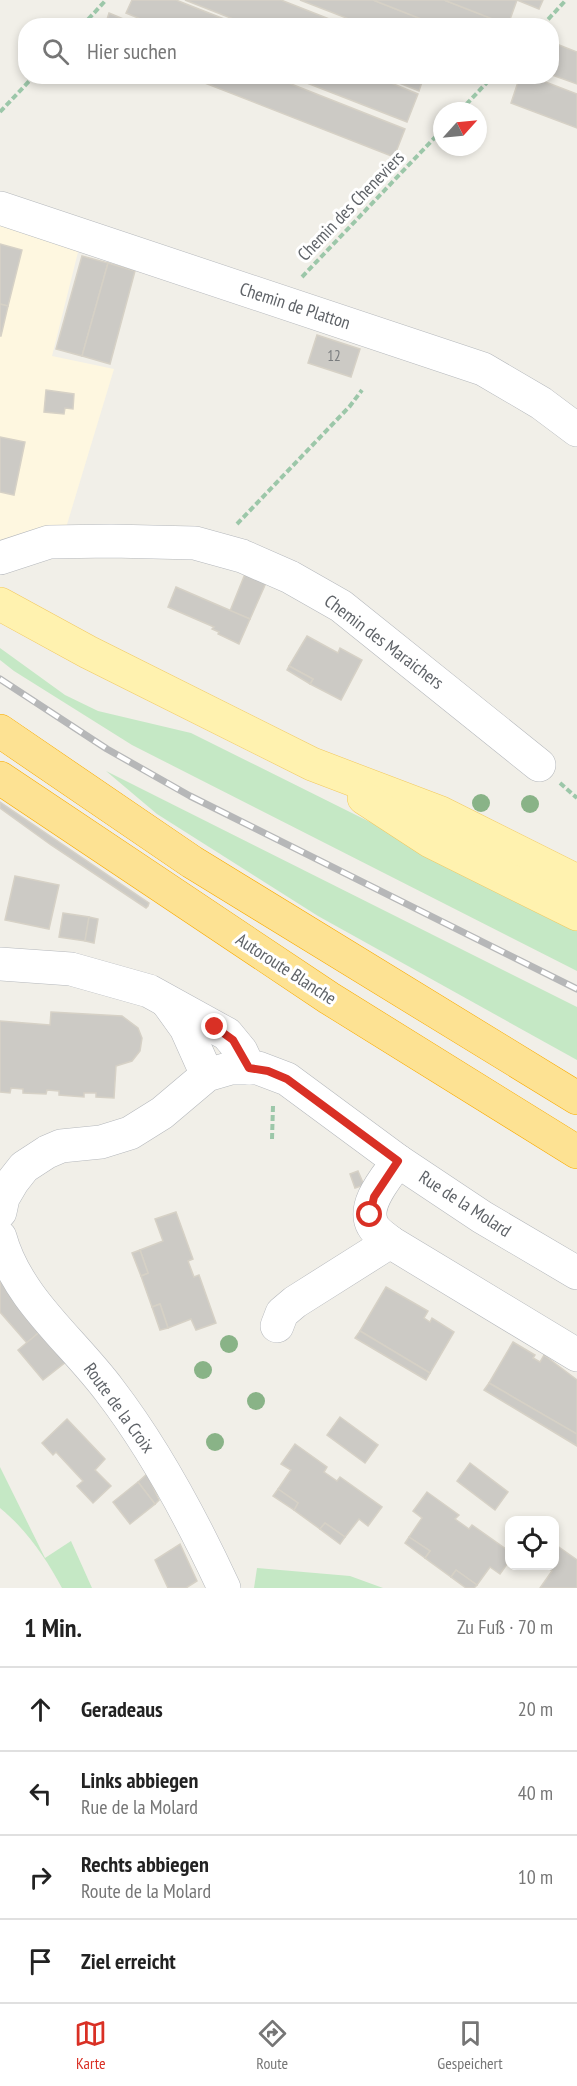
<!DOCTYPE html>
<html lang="de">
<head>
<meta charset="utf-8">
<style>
  body { margin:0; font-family:"PT Sans Narrow",sans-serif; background:#f6f6f6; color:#222 }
  .controls { position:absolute; right:18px; bottom:18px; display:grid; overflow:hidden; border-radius:12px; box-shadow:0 3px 9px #0003 }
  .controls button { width:54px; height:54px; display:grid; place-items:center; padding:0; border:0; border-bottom:2px solid #e0e0e0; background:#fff; color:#222; font:30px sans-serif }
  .compass { position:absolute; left:433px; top:102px; width:54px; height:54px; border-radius:50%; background:#fff; box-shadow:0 3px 9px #0003; rotate:63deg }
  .stop { position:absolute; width:18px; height:18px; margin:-14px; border:4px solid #d93025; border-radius:50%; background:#fff }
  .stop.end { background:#d93025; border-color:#fff; box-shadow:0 2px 6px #0008 }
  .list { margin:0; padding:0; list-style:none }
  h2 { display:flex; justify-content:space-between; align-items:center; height:78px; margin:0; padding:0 24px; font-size:26px }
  h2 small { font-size:20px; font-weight:400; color:#767676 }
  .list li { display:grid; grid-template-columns:39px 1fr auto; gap:18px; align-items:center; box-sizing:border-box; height:84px; padding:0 24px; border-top:2px solid #e0e0e0 }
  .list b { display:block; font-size:22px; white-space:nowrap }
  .list p { margin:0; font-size:20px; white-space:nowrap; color:#767676 }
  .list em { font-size:20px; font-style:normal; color:#767676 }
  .icon { flex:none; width:33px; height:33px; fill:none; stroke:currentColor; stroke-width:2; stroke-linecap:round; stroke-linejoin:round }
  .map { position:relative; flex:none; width:577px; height:1588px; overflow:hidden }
  .search { position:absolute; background:#fff; box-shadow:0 3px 9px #0003; left:18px; right:18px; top:18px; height:66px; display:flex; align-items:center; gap:15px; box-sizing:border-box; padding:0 21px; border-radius:24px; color:#767676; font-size:22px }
  .sheet { height:414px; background:#fff }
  nav { display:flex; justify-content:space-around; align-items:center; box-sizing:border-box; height:84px; border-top:2px solid #e0e0e0; background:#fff; font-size:16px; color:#767676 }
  nav a { display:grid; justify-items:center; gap:3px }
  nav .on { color:#d93025 }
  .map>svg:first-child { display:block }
  .commercial { fill:#fef7e0 }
  .green { fill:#c5e8c5 }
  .building { fill:#cccac5; stroke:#d6d1c6; stroke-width:1.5 }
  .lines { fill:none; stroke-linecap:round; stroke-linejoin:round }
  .minor-casing { stroke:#b5b8bc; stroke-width:34 }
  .major-casing { stroke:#f2c960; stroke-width:34 }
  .highway-casing { stroke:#f9ab00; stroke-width:34 }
  .path { stroke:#9cc7a9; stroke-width:4; stroke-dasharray:6 3; stroke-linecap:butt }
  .minor { stroke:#fff; stroke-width:33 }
  .major { stroke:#fff2af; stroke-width:33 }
  .highway { stroke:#fde293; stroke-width:33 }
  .rail-casing { stroke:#b6b7b8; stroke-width:7 }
  .rail { stroke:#fff; stroke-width:4.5; stroke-dasharray:14; stroke-linecap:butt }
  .tree { fill:#89b387 }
  .route { stroke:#d93025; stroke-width:8 }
  .labels { text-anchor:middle; stroke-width:6; stroke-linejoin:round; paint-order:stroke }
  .number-label { font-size:15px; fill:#7a7d7f }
  .street-label { font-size:18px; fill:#5f6368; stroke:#fff }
</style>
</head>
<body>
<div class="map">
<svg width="577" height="1588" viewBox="0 0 577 1588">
  <rect width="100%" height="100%" fill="#f1efe8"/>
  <polygon class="commercial" points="0,194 85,224 52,356 114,369 62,541 0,558"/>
  <g class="green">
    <polygon points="0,648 65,695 98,711 191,733 577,925 577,971 132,745 14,671 0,660"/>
    <polygon points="106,771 577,1007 577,1060 318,916 157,814"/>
    <path d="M0 1467 45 1558 71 1541 92 1588H62C46 1558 26 1529 0 1508Z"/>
    <polygon points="257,1568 350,1576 383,1588 254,1588"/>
  </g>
  <g class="building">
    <polygon points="132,0 176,0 242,26 158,26 126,13"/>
    <polygon points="185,0 281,0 347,26 251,26"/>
    <polygon points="300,0 373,0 439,26 367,26"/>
    <polygon points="373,0 444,0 508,25 439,26"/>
    <polygon points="444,0 517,0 508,25"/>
    <polygon points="517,0 543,0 539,9"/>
    <polygon points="109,13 140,26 105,26"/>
    <polygon points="554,43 577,52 577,84 552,75"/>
    <polygon points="187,76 271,76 405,129 394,157"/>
    <polygon points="289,76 374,76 418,94 407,122"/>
    <polygon points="382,76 424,76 419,91"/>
    <polygon points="520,76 530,76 577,94 577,128 511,103"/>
    <polygon points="0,244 22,250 8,306 0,304"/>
    <polygon points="82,256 108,263 82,356 56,349"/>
    <polygon points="108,263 135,271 110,364 82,356"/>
    <polygon points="0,304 8,306 1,336 0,336"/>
    <polygon points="317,335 360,349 351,377 308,363"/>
    <polygon points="46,390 74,394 73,409 65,408 64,414 44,412"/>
    <polygon points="0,437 25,442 14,495 0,492"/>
    <polygon points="245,574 266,583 250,619 230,611"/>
    <polygon points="176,587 250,619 239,644 218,634 219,632 212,629 214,627 168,607"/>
    <polygon points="307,636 338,653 340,648 362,660 341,700 310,684 313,679 289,666"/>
    <polygon points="289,666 313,679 310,684 287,670"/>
    <polygon points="0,802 149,903 148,906 146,908 51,845 0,808"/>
    <polygon points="15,876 59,885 49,929 5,920"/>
    <polygon points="63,913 89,917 85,941 59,937"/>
    <polygon points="89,917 98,919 94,943 85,941"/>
    <polygon points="51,1012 122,1016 138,1028 142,1038 140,1051 132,1061 116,1066 114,1098 96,1097 96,1093 84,1093 84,1097 59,1095 59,1091 47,1090 46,1094 23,1093 23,1089 11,1088 10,1093 0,1092 0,1021 50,1025"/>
    <polygon points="358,1171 364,1185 355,1188 350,1174"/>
    <polygon points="176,1212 193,1259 188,1261 194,1277 199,1275 216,1323 196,1330 191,1319 168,1328 160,1304 152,1307 141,1276 148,1273 140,1250 163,1241 155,1219"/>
    <polygon points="140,1250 148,1273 141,1276 132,1253"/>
    <polygon points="0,1282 6,1284 43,1329 27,1343 0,1312"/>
    <polygon points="386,1287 428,1311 424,1318 430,1322 432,1318 454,1332 430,1373 360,1331"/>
    <polygon points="160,1304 168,1328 160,1330 152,1307"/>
    <polygon points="43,1329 67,1361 43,1380 18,1350"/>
    <polygon points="360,1331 430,1373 426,1380 355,1338"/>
    <polygon points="513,1342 535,1355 533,1358 540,1362 544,1355 577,1380 577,1434 489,1383"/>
    <polygon points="489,1383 577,1434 577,1446 484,1390"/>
    <polygon points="340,1417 378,1445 365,1463 327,1435"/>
    <polygon points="67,1419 105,1459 95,1470 111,1486 93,1503 77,1486 83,1481 56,1452 53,1455 42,1443"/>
    <polygon points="295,1444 327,1467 324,1472 337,1481 340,1477 382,1507 368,1526 359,1519 345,1537 325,1523 320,1529 294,1510 298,1503 278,1489 291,1470 281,1464"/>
    <polygon points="470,1463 508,1492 495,1510 457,1481"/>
    <polygon points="147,1474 159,1500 155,1504 138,1482"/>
    <polygon points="138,1482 155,1504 130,1524 113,1502"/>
    <polygon points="278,1489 298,1503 294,1510 273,1496"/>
    <polygon points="427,1492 459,1515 455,1519 469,1529 472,1525 510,1552 510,1560 500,1574 490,1567 477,1585 456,1570 451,1577 425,1558 430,1551 409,1537 422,1518 413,1511"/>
    <polygon points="325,1523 345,1537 340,1544 320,1529"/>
    <polygon points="409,1537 430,1551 425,1558 405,1543"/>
    <polygon points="180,1544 197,1581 186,1588 168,1588 155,1560"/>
    <polygon points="556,1545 577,1560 577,1588 540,1588 552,1571 545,1566 554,1566"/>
    <polygon points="456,1570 477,1585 474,1588 466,1588 451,1577"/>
  </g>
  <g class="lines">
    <g class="minor-casing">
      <g id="minor">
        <polyline points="0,208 483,369 541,403 577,430"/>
        <polyline points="0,558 49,542 111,541 195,543 242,556 290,577 341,606 539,765"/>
        <polyline points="0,964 71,969 149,991 227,1034 241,1051 249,1068"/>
        <polyline points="168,1003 186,1028 207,1075"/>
        <path d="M398 1161C387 1177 361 1205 373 1226 376 1232 384 1237 390 1242L577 1355"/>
        <polyline points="0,1212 3,1198 13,1181 24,1167 47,1152 61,1146 101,1142 130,1133 162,1113 207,1075 231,1068 258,1068 287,1079 398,1161 482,1217 577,1273"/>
        <path d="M0 1237C17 1299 73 1341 110 1391 156 1451 192 1519 224 1588"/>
        <polyline points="277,1326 282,1313 295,1302 390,1242"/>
      </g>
    </g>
    <g class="major-casing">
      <g id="major">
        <polyline points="0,604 88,652 312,764 441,813 577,881"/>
        <polyline points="364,798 430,841 577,914"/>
      </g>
    </g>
    <g class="highway-casing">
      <g id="highway">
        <polyline points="0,731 192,862 577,1098"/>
        <polyline points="0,778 329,998 577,1152"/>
      </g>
    </g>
    <g class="path">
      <polyline points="82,26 106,0"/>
      <polyline points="542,26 566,0"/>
      <polyline points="460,111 493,76"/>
      <polyline points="0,112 34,76"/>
      <polyline points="302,277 442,130"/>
      <polyline points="237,524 350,406 362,390"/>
      <polyline points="560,783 577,798"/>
      <polyline points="272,1139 273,1106"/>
    </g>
    <use href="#minor" class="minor"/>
    <use href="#major" class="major"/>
    <use href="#highway" class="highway"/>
    <g class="rail-casing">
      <polyline id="rail" points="0,679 107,749 190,796 577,989"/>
    </g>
    <use href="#rail" class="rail"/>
  </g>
  <g class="tree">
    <circle cx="481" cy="803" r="9"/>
    <circle cx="530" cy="804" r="9"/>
    <circle cx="229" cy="1344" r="9"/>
    <circle cx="203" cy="1370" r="9"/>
    <circle cx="256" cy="1401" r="9"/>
    <circle cx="215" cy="1442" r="9"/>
  </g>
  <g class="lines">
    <polyline class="route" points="215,1027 233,1040 249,1068 268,1071 287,1079 398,1161 374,1197 370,1215"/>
  </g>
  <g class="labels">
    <g class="number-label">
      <text x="334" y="361">12</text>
    </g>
    <g class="street-label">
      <text transform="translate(351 206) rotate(-46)" y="6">Chemin des Cheneviers</text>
      <text transform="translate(295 306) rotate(18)" y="6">Chemin de Platton</text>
      <text transform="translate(384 642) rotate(37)" y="6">Chemin des Maraichers</text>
      <text transform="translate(286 969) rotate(33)" y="6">Autoroute Blanche</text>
      <text transform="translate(465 1204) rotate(33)" y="6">Rue de la Molard</text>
      <text transform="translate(119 1408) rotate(54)" y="6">Route de la Croix</text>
    </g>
  </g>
</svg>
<div class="controls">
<button><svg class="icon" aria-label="locate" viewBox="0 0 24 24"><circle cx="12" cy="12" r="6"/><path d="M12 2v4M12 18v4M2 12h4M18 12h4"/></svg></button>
</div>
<svg class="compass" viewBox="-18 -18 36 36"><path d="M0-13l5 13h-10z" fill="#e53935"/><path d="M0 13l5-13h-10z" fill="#767676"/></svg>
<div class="stop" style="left:370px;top:1215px"></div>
<div class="stop end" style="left:215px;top:1027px"></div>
<div class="search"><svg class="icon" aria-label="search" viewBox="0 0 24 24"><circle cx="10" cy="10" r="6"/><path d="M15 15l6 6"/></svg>Hier suchen</div>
</div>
<section class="sheet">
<h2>1 Min.<small>Zu Fuß · 70 m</small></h2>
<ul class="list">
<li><svg class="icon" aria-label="ahead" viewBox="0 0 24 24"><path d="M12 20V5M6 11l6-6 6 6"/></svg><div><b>Geradeaus</b></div><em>20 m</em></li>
<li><svg class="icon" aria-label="left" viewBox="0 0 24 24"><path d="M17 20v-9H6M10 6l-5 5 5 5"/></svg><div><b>Links abbiegen</b><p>Rue de la Molard</p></div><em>40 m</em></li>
<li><svg class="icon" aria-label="right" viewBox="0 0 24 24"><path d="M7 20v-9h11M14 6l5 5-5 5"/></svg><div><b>Rechts abbiegen</b><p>Route de la Molard</p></div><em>10 m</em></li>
<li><svg class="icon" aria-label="arrive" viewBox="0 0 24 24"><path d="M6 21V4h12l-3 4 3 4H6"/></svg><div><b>Ziel erreicht</b></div></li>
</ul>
</section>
<nav>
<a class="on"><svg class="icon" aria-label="map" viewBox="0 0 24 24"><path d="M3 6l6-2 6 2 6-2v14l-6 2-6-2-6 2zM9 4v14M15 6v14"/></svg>Karte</a>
<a><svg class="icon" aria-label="directions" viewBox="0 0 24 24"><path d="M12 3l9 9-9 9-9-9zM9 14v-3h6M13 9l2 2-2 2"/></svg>Route</a>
<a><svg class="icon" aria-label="saved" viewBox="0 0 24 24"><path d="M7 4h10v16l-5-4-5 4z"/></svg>Gespeichert</a>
</nav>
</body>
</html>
